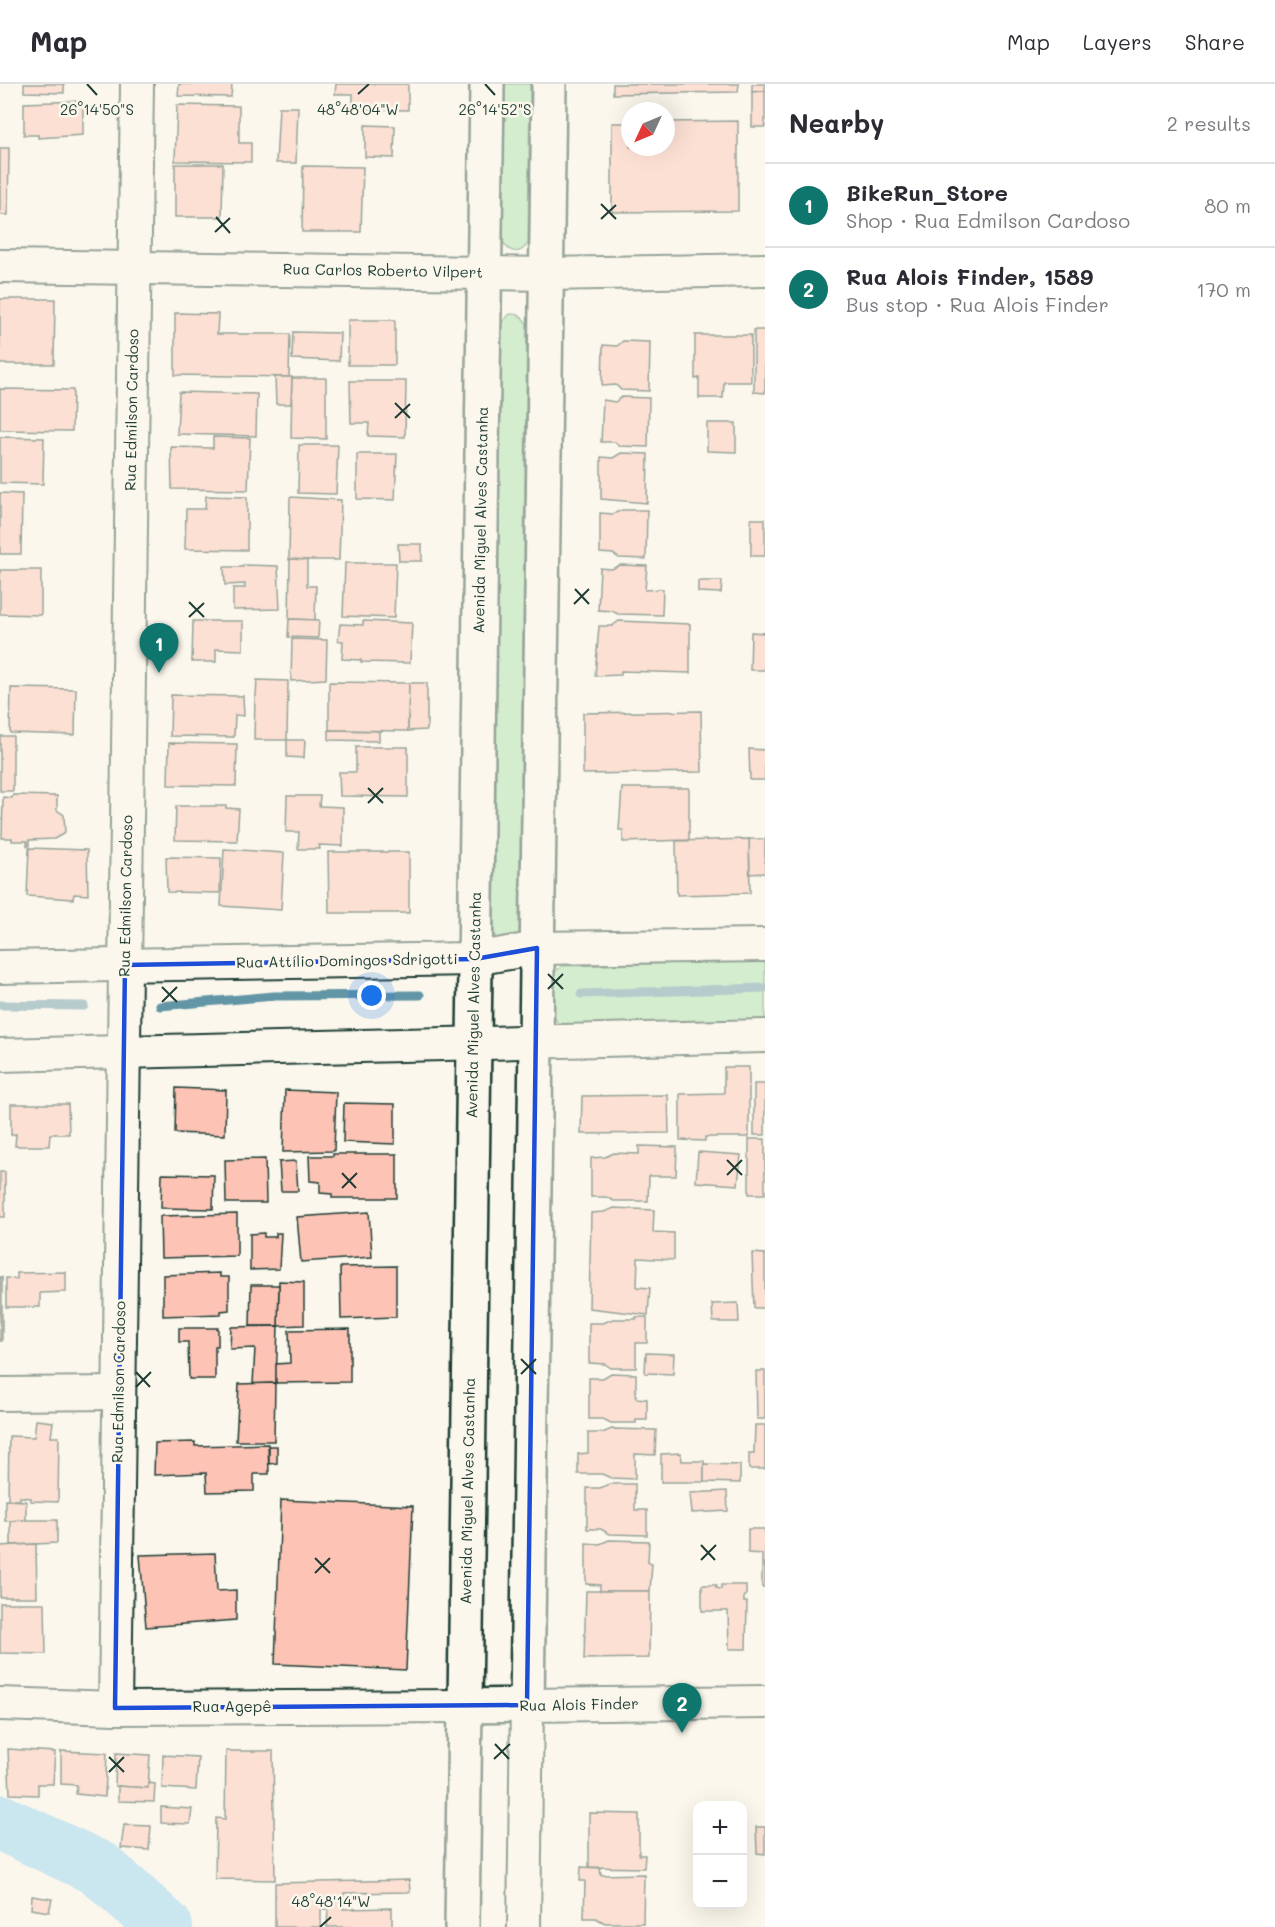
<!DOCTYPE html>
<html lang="en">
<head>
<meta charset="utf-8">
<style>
  body { margin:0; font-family:Mali,sans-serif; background:#f2f2f3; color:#2b2b33 }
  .controls { position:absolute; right:18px; bottom:18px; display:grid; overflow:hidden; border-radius:12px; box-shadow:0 6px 24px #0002 }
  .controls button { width:54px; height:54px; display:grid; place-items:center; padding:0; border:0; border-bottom:2px solid #e1e1e2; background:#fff; color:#2b2b33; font:30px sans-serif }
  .compass { position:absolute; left:621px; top:18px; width:54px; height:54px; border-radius:50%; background:#fff; box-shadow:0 6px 24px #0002; rotate:226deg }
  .you { position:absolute; left:372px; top:912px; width:21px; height:21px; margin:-15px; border:4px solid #fff; border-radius:50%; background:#1a73e8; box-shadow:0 0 0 9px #1a73e833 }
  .badge { display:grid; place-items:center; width:39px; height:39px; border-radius:50%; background:#0f766e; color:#fff; font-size:20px; font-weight:700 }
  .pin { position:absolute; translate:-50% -50px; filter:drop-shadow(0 2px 3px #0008) }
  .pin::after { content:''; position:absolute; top:32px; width:21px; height:18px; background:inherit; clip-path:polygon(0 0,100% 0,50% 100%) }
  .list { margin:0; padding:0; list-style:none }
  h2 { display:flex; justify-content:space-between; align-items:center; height:78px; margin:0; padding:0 24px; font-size:26px }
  h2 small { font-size:20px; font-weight:400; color:#7c7c81 }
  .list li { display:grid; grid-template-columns:39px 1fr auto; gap:18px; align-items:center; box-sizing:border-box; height:84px; padding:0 24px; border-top:2px solid #e1e1e2 }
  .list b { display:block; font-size:22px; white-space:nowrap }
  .list p { margin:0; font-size:20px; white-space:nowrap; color:#7c7c81 }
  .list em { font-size:20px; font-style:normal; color:#7c7c81 }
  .map { position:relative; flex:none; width:765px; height:1843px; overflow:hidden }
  header { display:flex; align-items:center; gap:36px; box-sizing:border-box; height:84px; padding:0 30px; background:#fff; border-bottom:2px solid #e1e1e2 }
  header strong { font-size:28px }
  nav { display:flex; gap:33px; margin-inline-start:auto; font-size:21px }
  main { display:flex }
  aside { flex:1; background:#fff }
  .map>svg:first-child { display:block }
  .green { fill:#a2e1a9; stroke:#608f6e; stroke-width:1.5 }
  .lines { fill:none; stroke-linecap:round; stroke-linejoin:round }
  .stream { stroke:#6295a5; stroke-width:9 }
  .river { stroke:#8fd0f0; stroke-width:56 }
  .building { fill:#fdc3b5; stroke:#1f3d34; stroke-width:1.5 }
  .minor-casing { stroke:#1f3d34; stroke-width:36 }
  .tertiary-casing { stroke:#1f3d34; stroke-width:38 }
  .minor { stroke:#fbf7ec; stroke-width:32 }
  .tertiary { stroke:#fbf7ec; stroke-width:33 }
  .marked { fill:none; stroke:#1d4ed8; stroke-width:4.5; stroke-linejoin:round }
  .ticks { fill:none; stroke:#1f3d34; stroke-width:2 }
  .labels { text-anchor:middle; stroke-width:5; stroke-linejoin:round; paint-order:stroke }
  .street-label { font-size:15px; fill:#1f3d34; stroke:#fbf7ec }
  .ticks-label { font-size:15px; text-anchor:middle; fill:#1f3d34; stroke:#fbf7ec; stroke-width:5; stroke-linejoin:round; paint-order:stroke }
</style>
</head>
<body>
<header>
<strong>Map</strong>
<nav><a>Map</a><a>Layers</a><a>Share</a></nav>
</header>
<main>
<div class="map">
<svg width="765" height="1843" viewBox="0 0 765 1843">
  <rect width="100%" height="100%" fill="#fbf7ec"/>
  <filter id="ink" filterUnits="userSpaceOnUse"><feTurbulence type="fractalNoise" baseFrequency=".0167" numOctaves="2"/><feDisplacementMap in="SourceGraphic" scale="12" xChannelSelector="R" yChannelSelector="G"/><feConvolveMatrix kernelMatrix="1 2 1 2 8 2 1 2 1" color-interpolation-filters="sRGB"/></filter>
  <g filter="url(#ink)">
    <g class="green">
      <path d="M505 0H530L528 159C521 171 510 170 503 158Z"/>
      <path d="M510 230C519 230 522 232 527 240L519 850 515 856H497L494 850 501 239Z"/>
      <polygon points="765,877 765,941 566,945 558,940 554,932 552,897 555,888 562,882"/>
    </g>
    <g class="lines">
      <g class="stream">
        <polyline points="581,910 765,904"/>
        <polyline points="0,921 84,922"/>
        <polyline points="160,922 274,912 420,911"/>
      </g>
      <polyline class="river" points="0,1738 100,1785 165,1843"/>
    </g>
    <g class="building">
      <polygon points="24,0 64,0 64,9 24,8"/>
      <polygon points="179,0 232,0 231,13 178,12"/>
      <polygon points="336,0 408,0 408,26 353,25 353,10 335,10"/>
      <polygon points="613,0 739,0 738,8 613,10"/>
      <polygon points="752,0 765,0 765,7 752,8"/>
      <polygon points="765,7 765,43 752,43 752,8"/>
      <polygon points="83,17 83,51 38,54 38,51 24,51 24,19"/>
      <polygon points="177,21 239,22 239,59 251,59 251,78 175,77"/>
      <polygon points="279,23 298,23 296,79 276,79"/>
      <polygon points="738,37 738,127 612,128 612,39 630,39 630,63 666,63 666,38"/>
      <polygon points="365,41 395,42 394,74 365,73"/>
      <polygon points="0,64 9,64 8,131 0,131"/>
      <polygon points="175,80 223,80 222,133 175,133"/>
      <polygon points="303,82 363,83 361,148 302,148"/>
      <polygon points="0,215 55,215 54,280 0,280"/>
      <polygon points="175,229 218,230 217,250 290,250 289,293 175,291"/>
      <rect x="348" y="236" width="47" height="45"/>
      <polygon points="754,246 765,246 765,309 754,308"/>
      <polygon points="293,248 340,249 339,277 292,275"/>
      <polygon points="695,251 751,251 751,298 724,298 723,314 699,314 699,294 695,295"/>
      <polygon points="623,257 650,258 649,307 621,306 616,301 602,302 603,261 617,262"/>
      <polygon points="275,293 292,293 291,320 276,320"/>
      <polygon points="292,294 326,294 326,355 291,354"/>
      <polygon points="350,297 406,297 405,353 368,352 369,339 351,339"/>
      <polygon points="0,305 73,306 72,347 0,346"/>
      <polygon points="179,308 257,310 256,352 177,350"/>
      <polygon points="622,313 649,314 648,363 619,362 615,358 601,358 603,316 615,318"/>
      <polygon points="707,339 736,339 736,368 707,367"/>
      <polygon points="0,353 44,354 43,400 0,399"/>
      <polygon points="213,353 250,354 248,406 172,405 171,363 213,364"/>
      <polygon points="299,361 338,361 336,410 298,409"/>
      <polygon points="621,369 648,370 647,419 601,415 601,373 613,374"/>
      <polygon points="357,370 397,370 395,416 357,415"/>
      <polygon points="0,409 22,410 21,470 0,470"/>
      <polygon points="206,412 247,413 247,466 185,465 186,425 205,425"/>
      <polygon points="290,413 341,416 339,476 289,476"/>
      <polygon points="622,426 647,426 646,475 619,474 613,470 600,469 600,429 613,430"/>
      <rect x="751" y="435" width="14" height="37"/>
      <polygon points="398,460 422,460 422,477 399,477"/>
      <polygon points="290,475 307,476 307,502 316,502 315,536 289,535"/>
      <polygon points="345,479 396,479 394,534 343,532"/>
      <polygon points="243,481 278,482 280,525 233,526 233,504 245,504 245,500 225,501 224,483 243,483"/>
      <polygon points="620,481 647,482 645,506 663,505 662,531 618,530 612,527 598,526 600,484 612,485"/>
      <polygon points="0,486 41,486 41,531 0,530"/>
      <polygon points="698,497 722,497 721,509 698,508"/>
      <polygon points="289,535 319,536 318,554 288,553"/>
      <polygon points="193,537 243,537 243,566 216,565 216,578 192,578"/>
      <polygon points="363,537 412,539 410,579 361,578 361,576 342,575 343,557 338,557 340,540 363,541"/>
      <polygon points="619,537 690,540 690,589 621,587 621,591 595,592 599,542 612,542"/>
      <polygon points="751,548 765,549 765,586 750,586"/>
      <polygon points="292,555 327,556 326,595 291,597"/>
      <polygon points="257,596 288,597 287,656 254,656 255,612 256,612"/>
      <polygon points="329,598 409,599 408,647 329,646"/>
      <polygon points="409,599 427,599 427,646 408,647"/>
      <polygon points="11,604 76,605 75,651 10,649"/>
      <polygon points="171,611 243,612 244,632 235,631 234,653 170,652"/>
      <polygon points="701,627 702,688 583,690 583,629"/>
      <polygon points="329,646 379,647 379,657 329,656"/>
      <rect x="0" y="652" width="13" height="55"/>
      <polygon points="287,656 305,656 304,674 287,673"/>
      <polygon points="169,659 237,660 236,702 168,701"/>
      <polygon points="356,663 408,663 408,713 340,712 339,688 356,688"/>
      <polygon points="749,665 765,666 765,696 750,696"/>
      <polygon points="622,704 689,704 689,756 623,758 623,746 619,746"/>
      <polygon points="13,711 57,712 57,726 64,731 65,749 54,755 29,756 29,762 27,762 27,757 12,757 12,754 2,754 3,713 12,714"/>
      <polygon points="287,712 320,712 319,722 343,723 343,762 319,761 320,765 298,765 299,748 286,748"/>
      <polygon points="176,722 226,722 226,724 239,725 237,757 175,756"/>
      <polygon points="749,755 765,755 765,789 750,790"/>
      <polygon points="749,755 750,809 677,811 676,757"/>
      <polygon points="29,764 87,766 88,811 74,810 73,815 27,812"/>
      <polygon points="224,765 284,769 281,826 221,822"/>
      <polygon points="328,768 409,768 409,829 329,829"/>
      <polygon points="166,773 221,774 220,809 167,808"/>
      <polygon points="724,983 749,983 749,1053 705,1053 705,1057 680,1056 680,1010 724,1009"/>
      <rect x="754" y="1000" width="11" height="51"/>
      <polygon points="176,1004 226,1006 225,1051 175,1049"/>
      <polygon points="285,1006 336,1008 334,1067 283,1068"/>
      <polygon points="668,1011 669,1049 581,1050 582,1012"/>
      <polygon points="344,1019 395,1020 395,1060 343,1058"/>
      <polygon points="11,1020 68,1020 69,1050 50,1050 49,1062 15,1062 16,1050 11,1051"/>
      <rect x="749" y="1055" width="16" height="55"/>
      <polygon points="639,1062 677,1063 676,1092 649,1092 648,1117 614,1117 606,1113 591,1113 591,1074 605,1073 614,1069 639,1070"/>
      <polygon points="698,1068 741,1071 738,1101 696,1098"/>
      <polygon points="333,1070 397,1070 397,1114 332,1114 332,1110 320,1109 320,1098 310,1097 309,1072 333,1072"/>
      <polygon points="265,1075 266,1119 226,1119 225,1076"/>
      <polygon points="296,1077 298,1107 281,1107 279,1078"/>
      <rect x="0" y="1088" width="5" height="45"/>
      <polygon points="162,1090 214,1091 213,1125 161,1124"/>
      <polygon points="614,1124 654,1126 653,1148 674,1149 674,1176 638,1174 637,1203 650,1204 648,1231 589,1224 591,1129 604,1128"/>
      <polygon points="369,1128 372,1173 301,1178 297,1133"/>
      <polygon points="237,1130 237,1172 161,1174 160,1132"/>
      <polygon points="264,1149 264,1153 276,1153 276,1149 281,1149 279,1185 250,1186 250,1150"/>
      <polygon points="752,1169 765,1170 765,1224 754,1224"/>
      <polygon points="396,1182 396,1233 341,1235 340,1183"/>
      <polygon points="66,1188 66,1208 40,1209 40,1223 6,1223 6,1194 17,1195 17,1189"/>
      <polygon points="220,1189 220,1193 229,1193 229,1226 221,1227 221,1230 163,1232 163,1191"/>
      <rect x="0" y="1193" width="2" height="64"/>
      <polygon points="279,1197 304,1198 304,1241 278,1242"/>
      <polygon points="251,1201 279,1201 278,1242 250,1242"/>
      <polygon points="738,1219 739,1238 713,1238 712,1220"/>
      <polygon points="636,1233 647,1233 647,1259 636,1259 636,1284 611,1284 605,1280 589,1279 589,1239 603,1239 613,1235 636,1235"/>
      <polygon points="278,1242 276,1299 253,1300 255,1264 230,1265 231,1243"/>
      <polygon points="179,1244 218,1244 218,1262 215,1262 215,1295 189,1295 188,1258 179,1258"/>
      <polygon points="350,1245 350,1298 276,1299 276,1280 290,1279 289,1246"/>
      <polygon points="646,1269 674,1270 673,1290 645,1289"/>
      <polygon points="756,1287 765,1287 765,1335 757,1335"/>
      <polygon points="611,1289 636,1290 636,1314 647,1315 647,1336 636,1336 636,1339 611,1339 603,1335 589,1335 589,1294 603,1294"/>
      <polygon points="275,1299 274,1357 236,1357 239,1300"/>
      <polygon points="36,1336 53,1338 51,1353 59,1353 58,1418 31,1417 31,1414 20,1413 20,1416 8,1416 9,1352 34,1353"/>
      <polygon points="755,1341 765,1341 765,1385 749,1385 749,1369 754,1369"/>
      <polygon points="612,1345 656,1346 655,1371 635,1370 635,1395 611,1394 602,1390 578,1390 578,1370 588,1369 588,1349 602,1349"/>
      <polygon points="195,1358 195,1362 268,1360 269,1390 254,1390 254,1407 207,1408 206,1389 154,1391 155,1359"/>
      <polygon points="269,1362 277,1362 277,1379 269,1380"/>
      <polygon points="681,1369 682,1377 704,1377 704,1398 661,1398 661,1370"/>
      <polygon points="704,1380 740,1381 740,1399 704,1398"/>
      <polygon points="610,1400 635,1400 635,1426 647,1426 647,1451 609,1450 601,1445 587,1445 587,1404 600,1404"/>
      <polygon points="727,1407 728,1427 692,1429 690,1409"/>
      <polygon points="5,1416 26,1417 26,1436 5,1437"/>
      <polygon points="281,1416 413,1422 406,1586 275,1580"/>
      <polygon points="26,1436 57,1436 57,1459 11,1461 11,1437"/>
      <polygon points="748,1445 765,1445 765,1503 762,1503 762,1470 748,1469"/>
      <polygon points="609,1456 649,1457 648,1479 652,1480 650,1507 600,1507 600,1501 586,1500 586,1459 600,1460"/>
      <polygon points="36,1460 37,1513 0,1513 0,1462"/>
      <polygon points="215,1469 217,1507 236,1506 236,1536 146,1543 140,1471"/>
      <polygon points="702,1501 717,1501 716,1504 721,1505 721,1501 746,1501 746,1512 744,1512 744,1518 747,1518 746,1565 729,1565 728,1527 702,1527"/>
      <polygon points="586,1507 650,1507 649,1574 584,1575"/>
      <polygon points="0,1519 45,1519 46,1570 0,1569"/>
      <polygon points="8,1665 55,1668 53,1700 38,1700 38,1711 10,1710"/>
      <polygon points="61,1667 107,1669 105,1713 76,1710 77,1701 61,1700"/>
      <polygon points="226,1667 273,1667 275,1796 215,1795 216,1734 225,1735"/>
      <polygon points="116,1669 150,1671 148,1704 115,1702"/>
      <polygon points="163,1671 198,1673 196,1706 162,1704"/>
      <polygon points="148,1699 155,1700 154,1718 118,1717 118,1702 148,1704"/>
      <polygon points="161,1723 192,1725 190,1740 161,1739"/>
      <polygon points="589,1729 639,1730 639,1771 645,1771 644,1784 589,1783"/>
      <polygon points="124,1741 151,1742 149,1766 121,1764"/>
      <polygon points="756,1743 765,1743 765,1770 757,1769"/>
      <polygon points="581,1783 600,1784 601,1791 644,1790 643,1839 605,1839 596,1834 584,1834 585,1797 580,1797"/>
      <polygon points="409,1796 410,1808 344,1809 343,1825 392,1824 392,1843 327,1843 328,1825 321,1825 321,1843 275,1843 275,1799"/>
      <polygon points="32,1812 52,1815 49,1828 31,1825"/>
    </g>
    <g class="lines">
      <g class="minor-casing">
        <g id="minor">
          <polyline points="0,182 547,190 765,186"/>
          <polyline points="0,883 475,875 537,864 765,861"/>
          <polyline points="0,971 765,952"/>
          <polyline points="0,1310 119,1309"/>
          <polyline points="0,1620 115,1624 464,1622"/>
          <polyline points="115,1624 137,0"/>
          <polyline points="524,1843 527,1621 765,1618"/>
        </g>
      </g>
      <g class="tertiary-casing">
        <g id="tertiary">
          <polyline points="464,1622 527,1621 549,0"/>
          <polyline points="462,1843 487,0"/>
        </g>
      </g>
      <use href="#minor" class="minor"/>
      <use href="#tertiary" class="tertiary"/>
    </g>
  </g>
  <path d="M0 0H765V1843H0ZM537 864 527 1621 115 1624 125 881 475 875Z" fill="#fbf7ec" fill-opacity=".55" fill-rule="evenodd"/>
  <path class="marked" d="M537 864 527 1621 115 1624 125 881 475 875Z"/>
  <path class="ticks" d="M87 0 97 11M485 0 495 11M358 10 369 0M601 120 616 135M216 133 230 149M601 135 616 121M215 148 230 134M395 319 410 334M395 334 410 320M575 505 589 520M189 518 204 533M574 520 589 505M189 533 204 519M368 704 383 719M368 719 383 704M548 890 563 905M162 903 177 918M548 905 563 890M162 918 177 903M727 1076 742 1091M342 1089 356 1104M727 1091 742 1076M342 1104 357 1089M521 1275 536 1290M136 1288 150 1303M521 1290 536 1275M136 1303 151 1288M701 1461 715 1476M315 1474 330 1489M701 1476 716 1461M315 1489 330 1474M495 1660 509 1675M109 1673 124 1688M494 1675 510 1660M109 1688 124 1673M320 1843 331 1833"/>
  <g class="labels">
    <g class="street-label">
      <text transform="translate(383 187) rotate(1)" y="5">Rua Carlos Roberto Vilpert</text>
      <text transform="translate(132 326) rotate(-89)" y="5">Rua Edmilson Cardoso</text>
      <text transform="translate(481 436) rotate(-89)" y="5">Avenida Miguel Alves Castanha</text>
      <text transform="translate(126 812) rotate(-89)" y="5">Rua Edmilson Cardoso</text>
      <text transform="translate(347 877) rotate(-1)" y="5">Rua Attílio Domingos Sdrigotti</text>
      <text transform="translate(474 921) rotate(-89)" y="5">Avenida Miguel Alves Castanha</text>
      <text transform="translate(119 1298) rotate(-89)" y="5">Rua Edmilson Cardoso</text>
      <text transform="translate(468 1407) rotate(-89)" y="5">Avenida Miguel Alves Castanha</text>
      <text transform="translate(579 1621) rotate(-1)" y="5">Rua Alois Finder</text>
      <text x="232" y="1628">Rua Agepê</text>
    </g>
  </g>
  <g class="ticks-label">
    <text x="358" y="31">48°48'04"W</text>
    <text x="97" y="31">26°14'50"S</text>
    <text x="495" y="31">26°14'52"S</text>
    <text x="331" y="1823">48°48'14"W</text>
  </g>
</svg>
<div class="controls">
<button>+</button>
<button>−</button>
</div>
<svg class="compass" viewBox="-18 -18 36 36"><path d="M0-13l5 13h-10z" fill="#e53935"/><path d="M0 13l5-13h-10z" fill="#7c7c81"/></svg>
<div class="you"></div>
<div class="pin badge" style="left:159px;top:589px">1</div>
<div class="pin badge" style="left:682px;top:1649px">2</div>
</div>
<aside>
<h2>Nearby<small>2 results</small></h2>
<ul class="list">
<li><span class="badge">1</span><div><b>BikeRun_Store</b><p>Shop · Rua Edmilson Cardoso</p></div><em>80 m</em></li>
<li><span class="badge">2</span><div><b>Rua Alois Finder, 1589</b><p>Bus stop · Rua Alois Finder</p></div><em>170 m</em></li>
</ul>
</aside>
</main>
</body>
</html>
